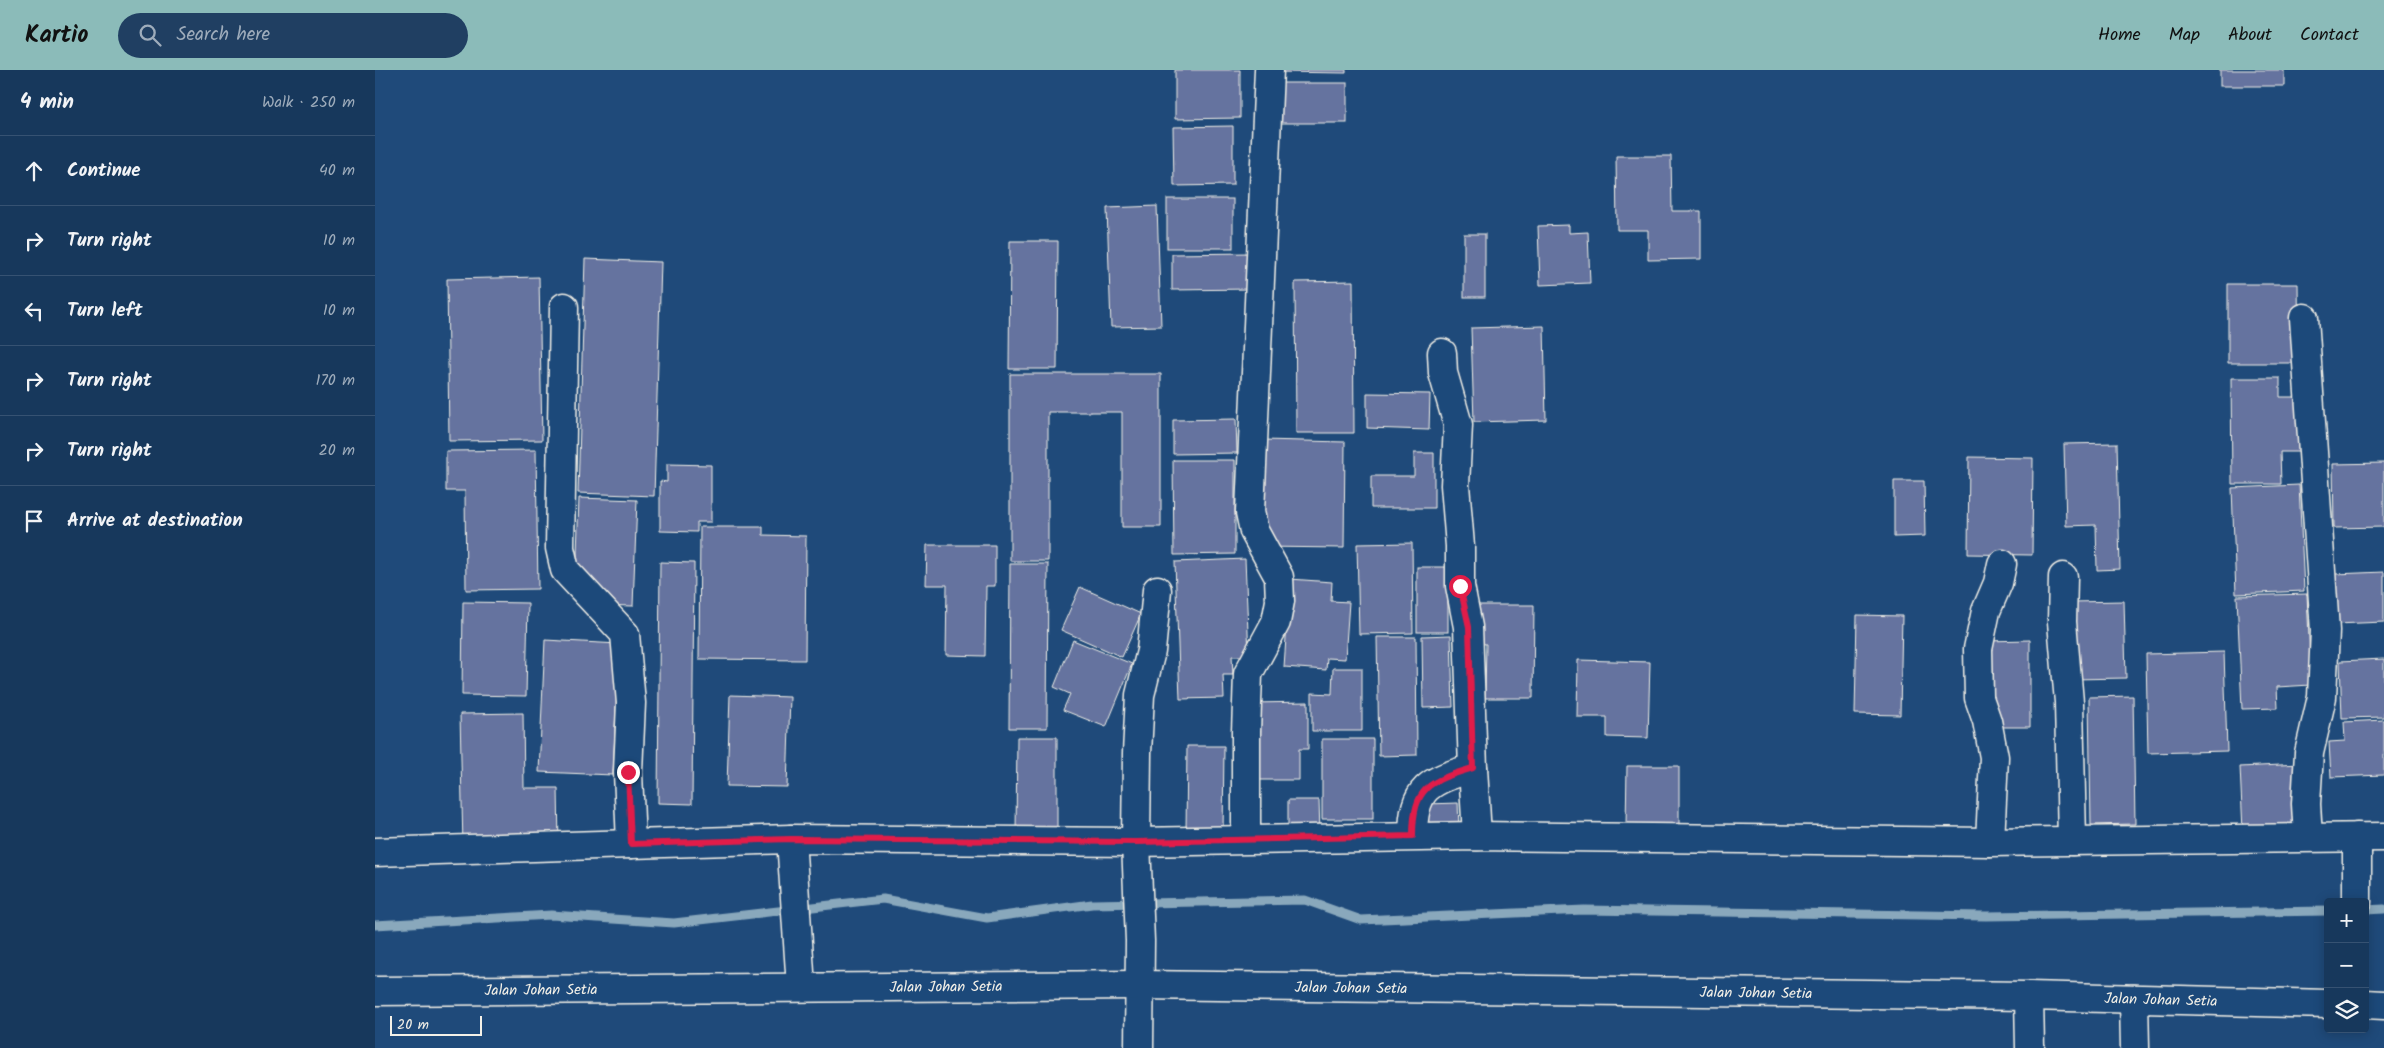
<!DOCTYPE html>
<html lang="en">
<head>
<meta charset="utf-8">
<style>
  body { margin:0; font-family:Kalam,sans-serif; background:#203f62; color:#f1f3f6 }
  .controls { position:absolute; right:15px; bottom:15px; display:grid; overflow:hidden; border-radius:5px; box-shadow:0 2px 12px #0003 }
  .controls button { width:45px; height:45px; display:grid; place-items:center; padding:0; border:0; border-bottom:1px solid #365272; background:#17385c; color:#f1f3f6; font:25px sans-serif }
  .scale { position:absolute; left:15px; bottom:12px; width:92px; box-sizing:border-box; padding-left:5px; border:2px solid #f4f1e8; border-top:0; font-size:14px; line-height:18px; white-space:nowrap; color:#f4f1e8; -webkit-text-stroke:4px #1f4a7a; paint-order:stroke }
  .stop { position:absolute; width:15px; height:15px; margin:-11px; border:4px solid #e11d48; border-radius:50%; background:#fff }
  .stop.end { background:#e11d48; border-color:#fff; box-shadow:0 1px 5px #0008 }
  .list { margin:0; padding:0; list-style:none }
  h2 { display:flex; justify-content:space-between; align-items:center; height:65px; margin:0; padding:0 20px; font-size:21px }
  h2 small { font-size:16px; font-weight:400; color:#9eacbb }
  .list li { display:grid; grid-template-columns:32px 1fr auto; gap:15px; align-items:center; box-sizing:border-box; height:70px; padding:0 20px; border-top:1px solid #365272 }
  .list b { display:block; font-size:19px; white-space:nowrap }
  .list em { font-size:16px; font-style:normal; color:#9eacbb }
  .icon { flex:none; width:28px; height:28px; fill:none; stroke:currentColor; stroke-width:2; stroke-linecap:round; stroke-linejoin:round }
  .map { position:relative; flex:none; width:2009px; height:978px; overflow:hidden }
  header { display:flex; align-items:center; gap:30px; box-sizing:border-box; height:70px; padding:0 25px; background:#8bbbb9; color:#111 }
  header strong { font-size:24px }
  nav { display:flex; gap:28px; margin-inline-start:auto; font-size:18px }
  .search { width:350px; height:45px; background:#203f62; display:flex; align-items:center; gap:12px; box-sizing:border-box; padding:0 18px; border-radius:28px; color:#9eacbb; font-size:19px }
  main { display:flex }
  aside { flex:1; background:#17385c }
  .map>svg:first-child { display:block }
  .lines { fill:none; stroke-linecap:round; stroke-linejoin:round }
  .stream { stroke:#89a8bc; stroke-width:9 }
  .building { fill:#65739f; stroke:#f4f1e8 }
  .minor-casing { stroke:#f4f1e8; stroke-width:31 }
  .major-casing { stroke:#f4f1e8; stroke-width:31 }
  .minor { stroke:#1f4a7a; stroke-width:28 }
  .major { stroke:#1f4a7a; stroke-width:28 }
  .route { stroke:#e11d48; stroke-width:6 }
  .labels { text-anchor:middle; stroke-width:4.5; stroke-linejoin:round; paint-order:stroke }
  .street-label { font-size:15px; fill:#f4f1e8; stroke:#1f4a7a }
</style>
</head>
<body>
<header>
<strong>Kartio</strong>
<div class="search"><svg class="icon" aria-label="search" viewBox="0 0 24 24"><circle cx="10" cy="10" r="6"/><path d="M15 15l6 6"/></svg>Search here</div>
<nav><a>Home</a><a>Map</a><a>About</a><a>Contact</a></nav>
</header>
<main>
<aside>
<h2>4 min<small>Walk · 250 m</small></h2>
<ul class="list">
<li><svg class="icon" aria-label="ahead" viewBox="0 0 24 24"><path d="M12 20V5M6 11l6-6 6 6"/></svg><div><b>Continue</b></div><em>40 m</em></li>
<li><svg class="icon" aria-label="right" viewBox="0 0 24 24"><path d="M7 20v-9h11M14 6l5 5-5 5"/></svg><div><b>Turn right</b></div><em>10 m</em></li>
<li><svg class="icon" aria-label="left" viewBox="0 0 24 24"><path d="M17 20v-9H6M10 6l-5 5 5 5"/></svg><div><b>Turn left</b></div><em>10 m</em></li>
<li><svg class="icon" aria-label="right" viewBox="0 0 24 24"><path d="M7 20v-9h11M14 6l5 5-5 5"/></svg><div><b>Turn right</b></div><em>170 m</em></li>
<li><svg class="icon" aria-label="right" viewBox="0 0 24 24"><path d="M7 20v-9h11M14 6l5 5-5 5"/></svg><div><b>Turn right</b></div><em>20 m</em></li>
<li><svg class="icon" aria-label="arrive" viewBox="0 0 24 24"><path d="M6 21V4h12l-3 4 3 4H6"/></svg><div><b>Arrive at destination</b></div></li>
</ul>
</aside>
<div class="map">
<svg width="2009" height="978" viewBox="0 0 2009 978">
  <rect width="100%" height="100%" fill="#1f4a7a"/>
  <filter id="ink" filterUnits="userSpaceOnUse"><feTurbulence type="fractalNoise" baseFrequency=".02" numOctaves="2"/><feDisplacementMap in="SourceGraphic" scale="10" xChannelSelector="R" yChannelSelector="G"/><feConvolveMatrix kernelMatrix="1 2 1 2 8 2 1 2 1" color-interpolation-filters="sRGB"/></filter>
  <g filter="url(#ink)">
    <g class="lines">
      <g class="stream">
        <polyline points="1990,840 2009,839"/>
        <polyline points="0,855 176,845 299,853 508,829 612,848 717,834 930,830 986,850 1209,840 1611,846 1953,841"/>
      </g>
    </g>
    <g class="building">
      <polygon points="800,0 865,0 865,48 800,49"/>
      <polygon points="900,0 971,0 971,3 900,2"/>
      <rect x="1845" y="0" width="64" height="16"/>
      <rect x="898" y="13" width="74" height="40"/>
      <polygon points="858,56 858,115 799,116 798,57"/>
      <polygon points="1241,86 1296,86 1297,141 1326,141 1326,189 1273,190 1273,160 1242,160"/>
      <rect x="792" y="129" width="66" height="49"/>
      <polygon points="782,136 786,256 736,257 732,138"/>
      <polygon points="1194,155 1194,163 1213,162 1215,213 1165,215 1163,156"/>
      <rect x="1089" y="164" width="21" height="63"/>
      <polygon points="635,171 683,171 682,299 634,299"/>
      <polygon points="875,183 875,219 797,220 797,184"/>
      <polygon points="210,189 286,192 279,426 203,423"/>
      <polygon points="164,207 167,370 74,371 72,209"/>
      <polygon points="978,211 979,363 921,363 920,212"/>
      <polygon points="1853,214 1923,214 1924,293 1853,293"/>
      <polygon points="1169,256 1171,350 1099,352 1096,258"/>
      <polygon points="635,304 786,304 786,457 747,457 747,342 673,342 673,491 635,491"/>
      <polygon points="1856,308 1905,308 1905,327 1927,327 1927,382 1905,382 1906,414 1857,414"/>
      <polygon points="992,323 1055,324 1054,360 992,358"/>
      <polygon points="861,349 862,383 798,384 798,350"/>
      <polygon points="887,370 970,372 969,478 886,477"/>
      <polygon points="1742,373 1745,499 1722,500 1721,455 1691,456 1689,374"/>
      <polygon points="161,380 163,519 91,520 90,421 71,421 71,381"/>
      <polygon points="1039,383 1059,383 1059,438 996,438 996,406 1039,406"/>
      <polygon points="1594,387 1658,388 1657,485 1593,484"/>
      <polygon points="798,390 860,390 860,484 799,485"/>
      <polygon points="2009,393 2009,457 1959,458 1958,394"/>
      <polygon points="292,394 336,395 336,452 322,452 322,462 285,461 285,411 292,412"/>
      <polygon points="1519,411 1549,411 1550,466 1519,467"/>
      <polygon points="1924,415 1929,521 1861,524 1857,418"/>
      <polygon points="204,428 262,430 258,536 220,535 221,512 201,512"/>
      <polygon points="325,457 388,457 388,465 431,466 430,590 324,589"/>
      <polygon points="1037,473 1038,563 984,564 982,474"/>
      <polygon points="552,475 620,475 620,516 611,516 610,586 571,585 572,515 551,515"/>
      <polygon points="870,489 874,586 857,586 858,605 848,605 849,628 805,629 800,492"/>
      <polygon points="285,492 319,493 317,734 283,733"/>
      <polygon points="635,494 673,494 672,658 634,658"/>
      <rect x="1042" y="497" width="31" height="65"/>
      <polygon points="2009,502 2009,552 1961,554 1960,504"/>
      <polygon points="915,509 957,512 956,531 974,532 970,589 952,588 951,600 909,597"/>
      <polygon points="705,517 766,544 747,587 686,560"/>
      <polygon points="1932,524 1936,615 1902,617 1903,638 1867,639 1862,526"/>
      <polygon points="1749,531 1751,608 1698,609 1697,532"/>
      <polygon points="88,532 153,533 151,626 87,625"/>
      <polygon points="1099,535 1159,535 1158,628 1110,628 1111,574 1099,573"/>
      <polygon points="1482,545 1527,546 1525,645 1480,644"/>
      <polygon points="1076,565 1078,637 1048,638 1047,566"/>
      <polygon points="1002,567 1041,567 1042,685 1004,686"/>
      <polygon points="170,570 244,574 238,705 164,702"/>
      <polygon points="698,570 757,594 731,657 688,640 695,624 679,617"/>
      <polygon points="1655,570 1655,657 1610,657 1610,571"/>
      <polygon points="1849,582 1852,681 1773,683 1771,584"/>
      <polygon points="2009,589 2009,647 1967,648 1965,591"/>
      <polygon points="1203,590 1275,592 1273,668 1232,667 1232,647 1202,647"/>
      <polygon points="958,598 987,598 987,661 937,661 937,623 957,624"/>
      <polygon points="355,625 415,627 412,717 352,716"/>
      <polygon points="1758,626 1760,754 1716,755 1714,627"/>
      <polygon points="933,632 933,679 924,679 924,710 879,710 878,633"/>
      <polygon points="148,643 149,718 183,718 184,775 88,777 85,644"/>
      <polygon points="2009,650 2009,705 1956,707 1954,672 1970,671 1969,652"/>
      <polygon points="642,667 682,667 682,763 641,763"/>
      <rect x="947" y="669" width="51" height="80"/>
      <polygon points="812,676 849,676 848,764 811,763"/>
      <polygon points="1925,694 1928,758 1868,761 1865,697"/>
      <polygon points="1252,696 1304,696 1304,757 1251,756"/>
      <polygon points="913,730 944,730 945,764 913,765"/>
      <polygon points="1083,733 1084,759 1053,761 1052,734"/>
    </g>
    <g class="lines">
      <g class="minor-casing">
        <g id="minor">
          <polyline points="189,237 185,478 190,500 250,564 256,633 253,702 256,774"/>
          <polyline points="1929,248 1950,561 1947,627 1934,683 1931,734 1933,767"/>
          <polyline points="1067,283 1068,303 1083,355 1080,415 1085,476 1085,516 1093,557 1098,698 1102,766"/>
          <polyline points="1688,507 1687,552 1694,632 1697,771"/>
          <path d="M1038 766C1038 717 1054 711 1098 698"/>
          <polyline points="416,769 426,917"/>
          <polyline points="871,769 871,662 873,604 901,552 905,531 904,507 879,461 875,442 894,0"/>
          <polyline points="1615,772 1619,687 1612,651 1604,628 1603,579 1611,541 1623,513 1627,494"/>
          <polyline points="0,782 416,769 761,772 1102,766 1615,772 2009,767"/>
          <polyline points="1982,832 1982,767"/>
          <polyline points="1654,926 1655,978"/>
          <polyline points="1759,929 1760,978"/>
          <polyline points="764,978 765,871 761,772 762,683 765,625 776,581 782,520"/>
        </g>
      </g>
      <g class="major-casing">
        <g id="major">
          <path id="s1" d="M0 921 763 915 1654 926 1953 934"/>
          <polyline points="1990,934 2009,935"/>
        </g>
      </g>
      <use href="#minor" class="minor"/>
      <use href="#major" class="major"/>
    </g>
  </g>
  <g class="lines" filter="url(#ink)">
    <path class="route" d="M253 702 256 774 416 769 761 772 1038 766C1038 717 1054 711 1098 698L1094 557 1085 516"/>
  </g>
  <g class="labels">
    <g class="street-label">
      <text dy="5" stroke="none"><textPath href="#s1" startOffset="571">Jalan Johan Setia</textPath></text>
      <text dy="5" stroke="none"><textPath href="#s1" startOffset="976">Jalan Johan Setia</textPath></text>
      <text dy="5" stroke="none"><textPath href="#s1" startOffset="166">Jalan Johan Setia</textPath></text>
      <text dy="5" stroke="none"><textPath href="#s1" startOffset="1381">Jalan Johan Setia</textPath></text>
      <text dy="5" stroke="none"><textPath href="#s1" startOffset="1786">Jalan Johan Setia</textPath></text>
    </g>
  </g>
</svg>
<div class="controls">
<button>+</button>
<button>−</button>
<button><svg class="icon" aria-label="layers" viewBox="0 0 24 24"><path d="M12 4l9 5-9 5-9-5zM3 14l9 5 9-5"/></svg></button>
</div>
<div class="scale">20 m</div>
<div class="stop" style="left:1085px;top:516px"></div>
<div class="stop end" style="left:253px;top:702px"></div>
</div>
</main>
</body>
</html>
